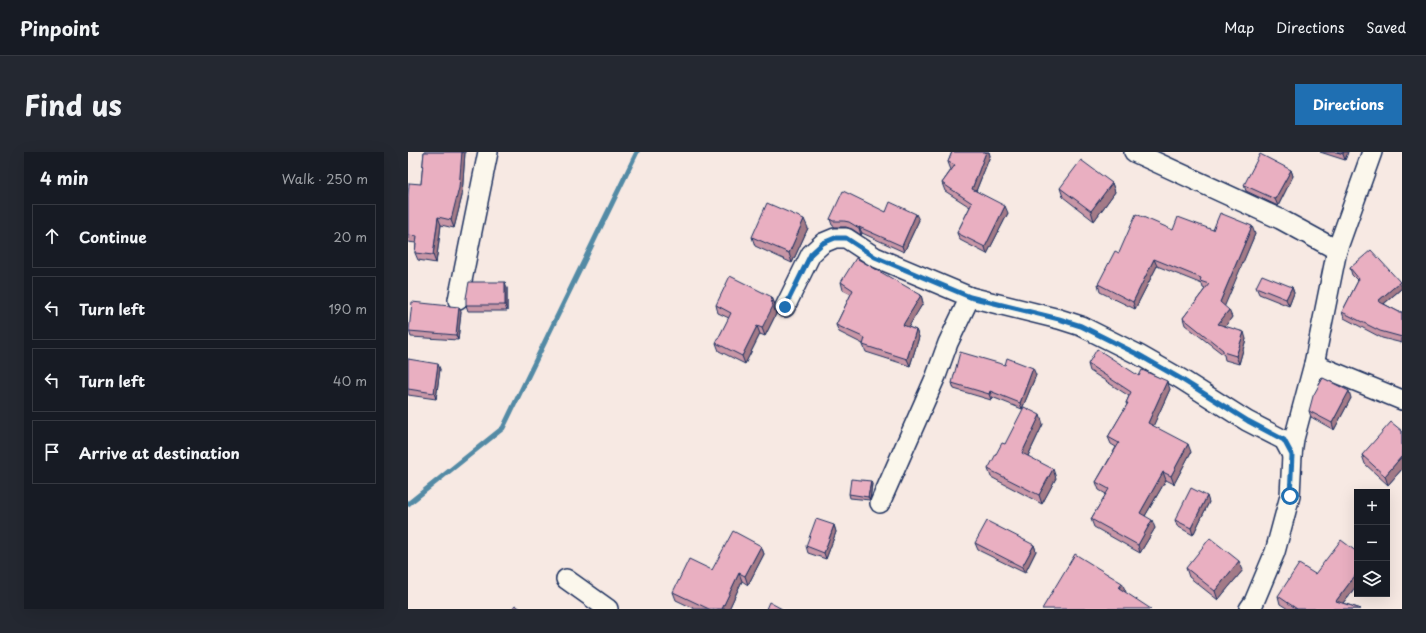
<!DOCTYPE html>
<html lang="en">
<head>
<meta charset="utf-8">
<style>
  body { margin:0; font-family:"Playpen Sans",sans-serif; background:#242831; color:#f1f3f6 }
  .controls { position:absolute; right:12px; bottom:12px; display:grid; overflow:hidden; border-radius:0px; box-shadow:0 4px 16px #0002 }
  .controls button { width:36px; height:36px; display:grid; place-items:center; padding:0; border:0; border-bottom:1px solid #363941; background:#171b24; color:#f1f3f6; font:20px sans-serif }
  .stop { position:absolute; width:12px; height:12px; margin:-9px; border:3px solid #1f6fb2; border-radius:50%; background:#fff }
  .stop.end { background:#1f6fb2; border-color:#fff; box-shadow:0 1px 4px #0008 }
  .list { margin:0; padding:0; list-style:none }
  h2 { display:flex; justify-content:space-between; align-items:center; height:52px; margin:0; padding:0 16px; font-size:17px }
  h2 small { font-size:13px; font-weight:400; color:#9ea1a6 }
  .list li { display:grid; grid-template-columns:26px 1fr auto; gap:12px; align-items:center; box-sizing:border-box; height:64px; margin:0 8px 8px; padding:0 8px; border:1px solid #363941; border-radius:0px }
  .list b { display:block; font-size:15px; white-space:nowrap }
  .list em { font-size:13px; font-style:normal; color:#9ea1a6 }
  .icon { flex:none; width:22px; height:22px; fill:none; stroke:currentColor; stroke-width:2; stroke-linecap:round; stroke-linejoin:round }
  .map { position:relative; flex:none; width:994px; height:457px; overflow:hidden; border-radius:0px }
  header { display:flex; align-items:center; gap:24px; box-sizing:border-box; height:56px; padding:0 20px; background:#171b24; border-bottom:1px solid #363941 }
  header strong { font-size:19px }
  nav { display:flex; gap:22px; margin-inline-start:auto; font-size:14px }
  .intro { display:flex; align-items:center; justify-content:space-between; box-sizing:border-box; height:96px; padding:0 24px }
  h1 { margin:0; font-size:28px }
  .button { padding:10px 18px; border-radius:0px; background:#1f6fb2; color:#fff; font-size:14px; font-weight:700 }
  main { display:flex; gap:24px; padding:0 24px }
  aside { flex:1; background:#171b24; border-radius:0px; box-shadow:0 4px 16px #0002 }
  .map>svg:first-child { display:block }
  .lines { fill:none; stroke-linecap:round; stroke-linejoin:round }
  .stream { stroke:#538aa5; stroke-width:5 }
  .street-casing { stroke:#1b2f5e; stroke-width:22 }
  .street { stroke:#fbf7ec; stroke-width:19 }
  .wall { fill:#c896a6; stroke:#1b2f5e }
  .shaded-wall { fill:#a37a87; stroke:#1b2f5e }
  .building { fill:#e9afc1; stroke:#1b2f5e }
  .route { stroke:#1f6fb2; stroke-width:5 }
</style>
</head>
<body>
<header>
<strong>Pinpoint</strong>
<nav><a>Map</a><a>Directions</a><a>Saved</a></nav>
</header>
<div class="intro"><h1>Find us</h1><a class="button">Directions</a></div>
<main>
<aside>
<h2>4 min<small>Walk · 250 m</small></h2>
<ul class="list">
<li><svg class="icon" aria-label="ahead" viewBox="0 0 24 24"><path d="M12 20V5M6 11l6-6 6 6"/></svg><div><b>Continue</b></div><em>20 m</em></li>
<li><svg class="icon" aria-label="left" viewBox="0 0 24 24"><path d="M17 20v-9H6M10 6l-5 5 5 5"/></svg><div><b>Turn left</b></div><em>190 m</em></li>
<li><svg class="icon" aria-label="left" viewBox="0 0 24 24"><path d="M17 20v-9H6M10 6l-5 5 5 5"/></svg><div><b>Turn left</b></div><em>40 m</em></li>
<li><svg class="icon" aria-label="arrive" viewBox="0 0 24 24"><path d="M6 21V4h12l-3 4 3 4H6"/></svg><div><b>Arrive at destination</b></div></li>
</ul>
</aside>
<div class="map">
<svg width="994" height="457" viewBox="0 0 994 457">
  <rect width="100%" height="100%" fill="#f7e9e3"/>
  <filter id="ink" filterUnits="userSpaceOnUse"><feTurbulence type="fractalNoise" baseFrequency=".025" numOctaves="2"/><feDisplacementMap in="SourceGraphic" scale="8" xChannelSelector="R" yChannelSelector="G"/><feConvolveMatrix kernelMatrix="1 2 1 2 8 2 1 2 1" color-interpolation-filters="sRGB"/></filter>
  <g filter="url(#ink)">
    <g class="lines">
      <polyline class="stream" points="0,352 95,276 229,0"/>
      <g class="street-casing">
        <g id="street">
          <polyline points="726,0 872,67 929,98"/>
          <polyline points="50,148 80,0"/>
          <polyline points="377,155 403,102 415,91 427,86 438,86 467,105 562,145 651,167 673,174 731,203 773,227 839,269 876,288 884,303"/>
          <polyline points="906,212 994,248"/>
          <polyline points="472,351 528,224 540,191 562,145"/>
          <polyline points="158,427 200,457"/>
          <polyline points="841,457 846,450 867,400 882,344 884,303 886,287 906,212 929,98 964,0"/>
        </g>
      </g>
      <use href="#street" class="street"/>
    </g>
    <g class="wall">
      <polygon points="16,0 57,0 54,44 46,76 33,73 28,111 10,108 7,101 8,91 0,90 0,45 13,32"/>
      <polygon points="544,0 581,0 582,4 568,39 600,61 579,102 552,88 549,81 562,55 537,39 534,31 543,18 540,10"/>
      <polygon points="912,0 940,0 937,8"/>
      <polygon points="883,18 885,24 870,54 838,39 836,33"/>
      <polygon points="704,31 707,40 686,69 655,45 652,36"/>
      <polygon points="478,60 511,68 496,100 454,81 453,83 444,77 438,75 427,75 424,73 422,67"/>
      <polygon points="400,76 384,111 347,94 344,85"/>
      <polygon points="805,78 847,82 816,154 824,165 817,174 838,187 831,212 817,208 816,203 777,173 775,166 797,137 795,136 794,132 749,114 727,157 692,140 690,132 711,101"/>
      <polygon points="942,116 994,136 976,152 991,160 994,160 994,191 974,186 936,166 934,160 950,129 944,123"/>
      <polygon points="433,130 513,143 515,151 500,175 508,178 511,185 502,214 458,200 455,193 455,192 431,180 428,173 443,142 435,138"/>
      <polygon points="848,135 884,135 886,141 881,154 851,142"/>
      <polygon points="99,136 99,159 60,159 58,153"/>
      <polygon points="364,145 367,153 366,156 368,162 357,184 352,182 337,212 311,199 308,191 321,166 310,161 308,153"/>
      <polygon points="53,160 50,188 3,185 1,179"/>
      <polygon points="0,207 32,217 28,247 0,243"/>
      <polygon points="680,212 731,224 762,237 745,274 783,300 766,332 758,328 737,364 747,376 732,401 686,375 683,367 698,342 691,338 688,330 708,295 703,292 700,285 719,253 718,251 721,244 682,219"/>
      <polygon points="628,223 614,257 584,245 583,248 546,237 544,231"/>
      <polygon points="943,246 926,278 903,265 901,259"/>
      <polygon points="635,272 620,304 648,326 634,352 583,325 580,317 597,292"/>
      <polygon points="994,279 994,317 980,333 957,312 954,303"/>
      <polygon points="464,332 462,348 442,346 441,342"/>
      <polygon points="801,350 785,383 769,374 767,368"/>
      <polygon points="426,373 428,380 418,407 400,401 398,394"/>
      <polygon points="567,391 626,393 628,399 617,421 570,398"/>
      <polygon points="353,394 356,402 340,433 334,429 321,457 287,457 268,448 265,440 304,418"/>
      <polygon points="949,400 949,433 935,451 953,457 880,457 872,452 870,444 907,422"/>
      <polygon points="778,416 835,418 810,448 781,425"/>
    </g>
    <g class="shaded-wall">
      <polygon points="54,0 57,0 54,44 46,76 43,68"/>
      <polygon points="578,0 581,0 582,4 566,44 564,37"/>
      <polygon points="935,0 940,0 937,8 935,2"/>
      <polygon points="883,18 885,24 870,54 867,47"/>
      <polygon points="704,31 707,40 686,69 683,59"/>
      <polygon points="597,54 600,61 579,102 577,95"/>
      <polygon points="508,62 511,68 496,100 494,94"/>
      <polygon points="30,65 33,73 28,111 25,103"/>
      <polygon points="396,67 400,76 384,111 381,101"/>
      <polygon points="844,74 847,82 815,158 812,150"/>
      <polygon points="451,75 454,81 453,83 451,76"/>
      <polygon points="746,107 749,114 727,157 725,150"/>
      <polygon points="97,130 99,136 99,159 97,153"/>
      <polygon points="992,130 994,136 972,155 970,149"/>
      <polygon points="884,135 886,141 881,154 878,147"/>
      <polygon points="513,143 515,151 497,181 495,173"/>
      <polygon points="364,145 367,153 366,156 368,162 357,184 354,176 363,148"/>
      <polygon points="51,155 53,160 50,188 48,183"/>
      <polygon points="821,158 824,165 813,180 810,172"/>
      <polygon points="349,174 352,182 337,212 334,204"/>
      <polygon points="508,178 511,185 502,214 499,207"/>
      <polygon points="836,180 838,187 831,212 828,204"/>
      <polygon points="30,212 32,217 28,247 26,241"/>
      <polygon points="625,216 628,223 614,257 612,251"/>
      <polygon points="759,229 762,237 743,279 740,271"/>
      <polygon points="582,239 584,245 583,248 581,242"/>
      <polygon points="941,239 943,246 926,278 924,271"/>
      <polygon points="632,263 635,272 617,310 614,301"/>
      <polygon points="780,292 783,300 766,332 763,324"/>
      <polygon points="994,304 994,317 980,333 977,324"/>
      <polygon points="645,317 648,326 634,352 631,343"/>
      <polygon points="755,320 758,328 734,369 732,361"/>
      <polygon points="463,329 464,332 462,348 460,345"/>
      <polygon points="799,344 801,350 785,383 783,376"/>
      <polygon points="744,368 747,376 732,401 730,393"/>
      <polygon points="426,373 428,380 418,407 416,401"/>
      <polygon points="626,393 628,399 617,421 614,415"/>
      <polygon points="353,394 356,402 340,433 337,424"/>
      <polygon points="831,409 835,418 810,448 807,439"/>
      <polygon points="331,421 334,429 321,457 314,457"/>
      <polygon points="949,421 949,433 931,456 928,449"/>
      <polygon points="714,431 718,440 715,445 711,436"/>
    </g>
    <g class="building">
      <polygon points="16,0 54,0 51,36 43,68 30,65 25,103 7,101 9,84 0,83 0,45 1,31 13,32"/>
      <polygon points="544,0 578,0 564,37 597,54 577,95 549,81 564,51 534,31 547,13 540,10"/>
      <polygon points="929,0 935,0 935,2"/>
      <polygon points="852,2 883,18 867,47 836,33"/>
      <polygon points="673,8 704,31 683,59 652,36"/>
      <polygon points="435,39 478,60 482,50 508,62 494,94 451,75 451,76 441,70 436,69 425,69 422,67"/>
      <polygon points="359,51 396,67 381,101 344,85"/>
      <polygon points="812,61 844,74 812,150 821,158 810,172 836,180 828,204 815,200 815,198 775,166 801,132 792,129 793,126 746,107 725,150 690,132 707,99 711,101 728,62 765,78 770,65 805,78"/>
      <polygon points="963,98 992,130 970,149 991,160 994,160 994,185 972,179 934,160 951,127 942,116"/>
      <polygon points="448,106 513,143 495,173 508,178 499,207 455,193 457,186 428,173 445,138 433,130"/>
      <polygon points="854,123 884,135 878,147 848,135"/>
      <polygon points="322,124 364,145 363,148 365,154 354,176 349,174 334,204 308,191 323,161 308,153"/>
      <polygon points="61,130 97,130 97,153 58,153 58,146"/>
      <polygon points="4,150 51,155 48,183 1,179"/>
      <polygon points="689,197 731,224 734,218 759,229 740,271 780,292 763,324 755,320 732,361 744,368 730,393 683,367 701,337 688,330 711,291 700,285 720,251 718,251 723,240 680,212"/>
      <polygon points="552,200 597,213 599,206 625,216 612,251 582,239 581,242 544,231"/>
      <polygon points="0,207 30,212 26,241 0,237"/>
      <polygon points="915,226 941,239 924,271 901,259 905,244"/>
      <polygon points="616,255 632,263 614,301 645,317 631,343 580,317 594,291 597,292"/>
      <polygon points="983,270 994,279 994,304 977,324 954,303"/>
      <polygon points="443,327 463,329 460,345 441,342"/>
      <polygon points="783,336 799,344 783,376 767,368"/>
      <polygon points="408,367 426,373 416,401 398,394"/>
      <polygon points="579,369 626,393 614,415 567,391"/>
      <polygon points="325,379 353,394 337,424 331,421 314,457 301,457 265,440 281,407 304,418"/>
      <polygon points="802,386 831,409 807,439 778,416"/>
      <polygon points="933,388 949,400 949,421 928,449 953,457 889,457 870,444 891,412 907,422"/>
      <polygon points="667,402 714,431 711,436 743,457 634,457"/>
      <polygon points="361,450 374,457 358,457"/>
      <polygon points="107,453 113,457 104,457"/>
    </g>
  </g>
  <g class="lines" filter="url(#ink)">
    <polyline class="route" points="377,155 403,102 415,91 427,86 438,86 467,105 562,145 651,167 673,174 731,203 773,227 840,269 876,288 884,303 882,344"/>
  </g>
</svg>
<div class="controls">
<button>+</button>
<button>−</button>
<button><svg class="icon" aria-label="layers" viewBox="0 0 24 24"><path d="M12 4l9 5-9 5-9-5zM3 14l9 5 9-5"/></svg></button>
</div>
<div class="stop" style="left:882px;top:344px"></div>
<div class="stop end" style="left:377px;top:155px"></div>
</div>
</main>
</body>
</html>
